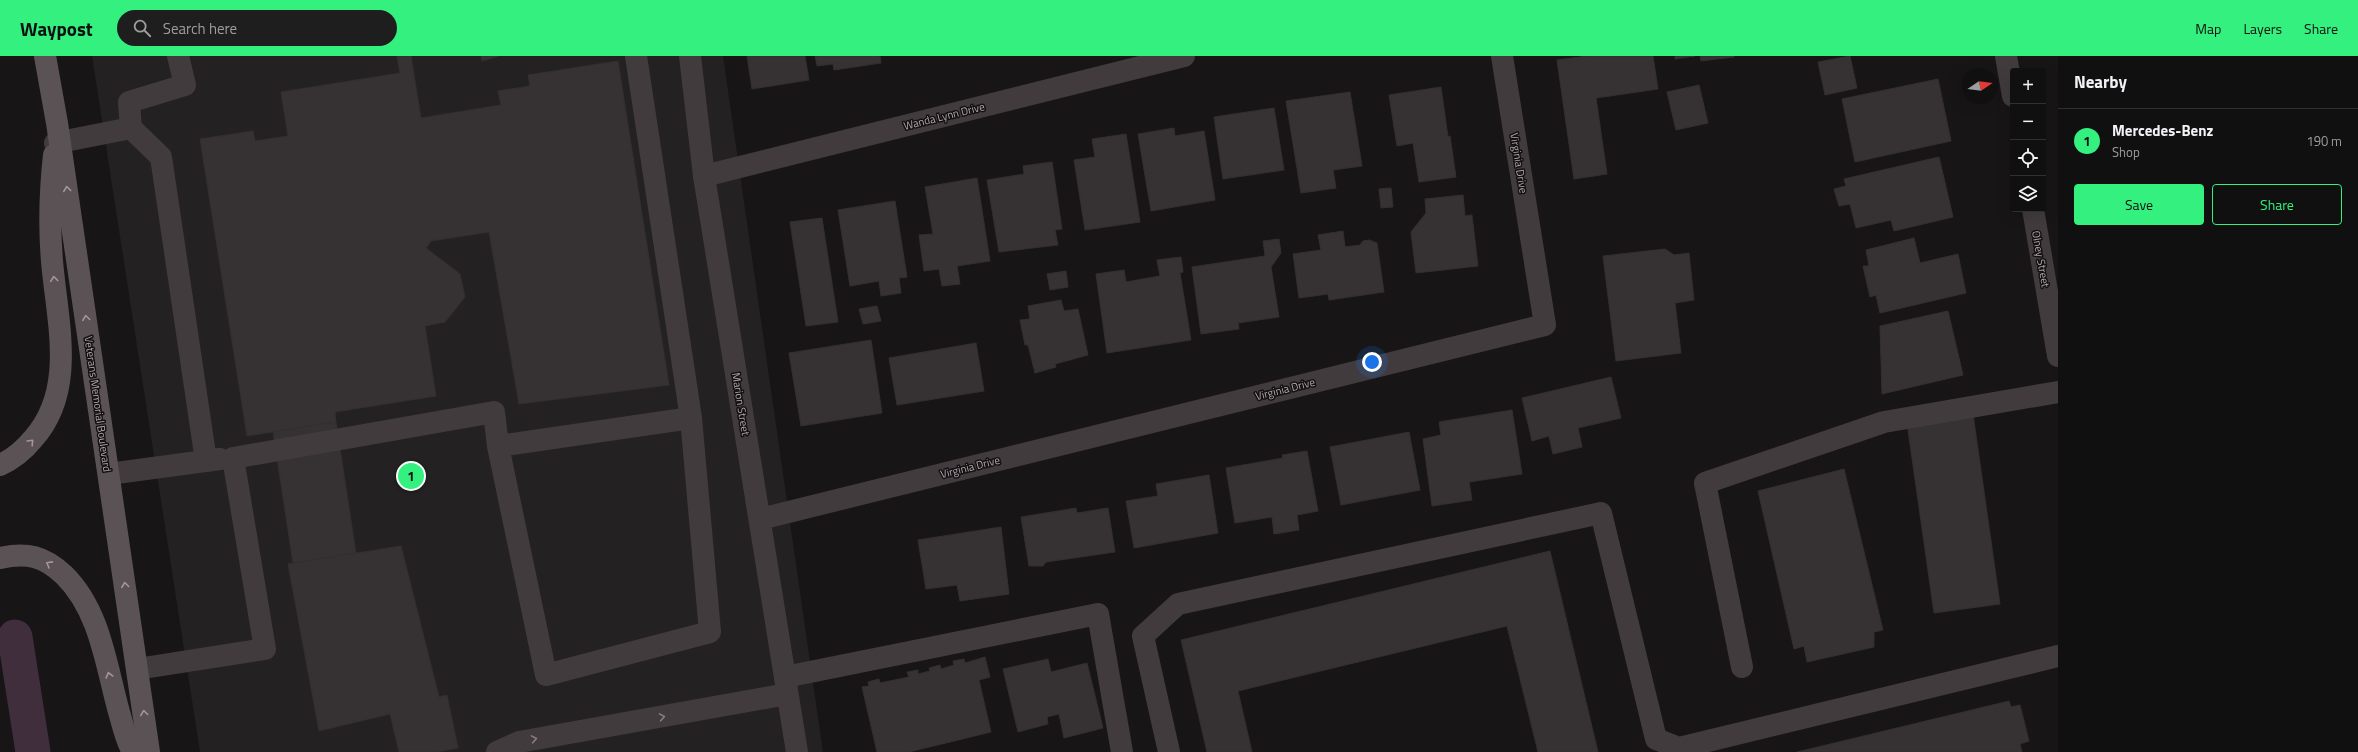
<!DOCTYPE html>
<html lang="en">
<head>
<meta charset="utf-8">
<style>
  body { margin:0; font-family:"Titillium Web",sans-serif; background:#1e1e1e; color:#f1f3f6 }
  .controls { position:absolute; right:12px; top:12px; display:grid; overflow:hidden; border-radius:4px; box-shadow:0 4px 16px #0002 }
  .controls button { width:36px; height:36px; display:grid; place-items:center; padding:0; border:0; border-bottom:1px solid #303030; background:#111010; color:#f1f3f6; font:20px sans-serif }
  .compass { position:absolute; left:1962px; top:12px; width:36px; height:36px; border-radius:50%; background:#111010; box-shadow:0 4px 16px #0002; rotate:77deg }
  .you { position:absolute; left:1372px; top:306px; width:14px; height:14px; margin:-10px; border:3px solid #fff; border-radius:50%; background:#1a73e8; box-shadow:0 0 0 6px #1a73e833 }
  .badge { display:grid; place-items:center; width:26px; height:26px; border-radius:50%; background:#34f07e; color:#111; font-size:13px; font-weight:700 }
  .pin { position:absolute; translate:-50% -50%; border:2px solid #fff; box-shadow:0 1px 4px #0006 }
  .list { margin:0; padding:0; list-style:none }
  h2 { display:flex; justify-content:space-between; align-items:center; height:52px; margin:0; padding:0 16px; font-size:17px }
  h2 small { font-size:13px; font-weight:400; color:#9c9d9f }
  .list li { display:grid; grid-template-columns:26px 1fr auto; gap:12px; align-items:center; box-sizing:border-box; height:64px; padding:0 16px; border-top:1px solid #303030 }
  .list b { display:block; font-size:15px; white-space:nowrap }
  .list p { margin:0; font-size:13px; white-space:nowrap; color:#9c9d9f }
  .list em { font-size:13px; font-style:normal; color:#9c9d9f }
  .actions { display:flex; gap:8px; padding:12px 16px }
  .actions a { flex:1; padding:9px 0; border:1px solid #34f07e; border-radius:4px; text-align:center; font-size:14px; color:#34f07e }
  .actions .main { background:#34f07e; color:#111 }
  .icon { flex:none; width:22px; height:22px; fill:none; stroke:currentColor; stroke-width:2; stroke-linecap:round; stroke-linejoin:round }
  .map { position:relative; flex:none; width:2058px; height:696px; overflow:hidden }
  header { display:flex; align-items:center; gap:24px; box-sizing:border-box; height:56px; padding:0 20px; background:#34f07e; color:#111 }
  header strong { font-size:19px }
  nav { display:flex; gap:22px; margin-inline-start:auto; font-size:14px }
  .search { width:280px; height:36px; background:#1e1e1e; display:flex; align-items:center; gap:10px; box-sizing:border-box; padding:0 14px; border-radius:22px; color:#9c9d9f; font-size:15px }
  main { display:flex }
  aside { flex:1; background:#111010 }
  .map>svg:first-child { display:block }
  .built { fill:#242122 }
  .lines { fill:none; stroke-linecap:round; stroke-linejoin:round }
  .canal { stroke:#402e3c; stroke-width:35 }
  .building { fill:#363234; stroke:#332f30 }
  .minor { stroke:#413b3e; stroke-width:22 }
  .major { stroke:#5b5256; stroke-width:22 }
  .oneway { stroke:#a5969e }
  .oneway2 { stroke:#887c82 }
  .labels { text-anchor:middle; stroke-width:3; stroke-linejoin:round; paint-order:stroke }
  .street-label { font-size:11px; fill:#b7a7b0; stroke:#121011 }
</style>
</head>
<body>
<header>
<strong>Waypost</strong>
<div class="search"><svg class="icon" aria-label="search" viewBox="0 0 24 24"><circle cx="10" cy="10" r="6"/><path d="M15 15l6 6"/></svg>Search here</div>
<nav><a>Map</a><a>Layers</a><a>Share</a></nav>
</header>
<main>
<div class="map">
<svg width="2058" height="696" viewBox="0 0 2058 696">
  <rect width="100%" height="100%" fill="#171516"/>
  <polygon class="built" points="92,0 723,0 823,696 200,696"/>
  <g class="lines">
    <polyline class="canal" points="15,581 33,696"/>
  </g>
  <g class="building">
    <polygon points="397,0 411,0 421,62 501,49 498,35 530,30 528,19 618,5 669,329 519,348 489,176 431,185 426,192 460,218 465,241 445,266 425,270 436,340 335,356 336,366 247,380 200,83 253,75 255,85 288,80 281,36 400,17"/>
    <polygon points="481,0 499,0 482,5"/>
    <polygon points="747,0 805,0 809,24 752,33"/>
    <polygon points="815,0 880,0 881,7 834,14 833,8 817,10"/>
    <polygon points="1587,0 1653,0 1658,33 1596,42 1607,118 1574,123 1557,4"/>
    <polygon points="1675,0 1695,0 1675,3"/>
    <polygon points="1700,0 1734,0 1734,1 1701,5"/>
    <polygon points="1850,0 1857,32 1825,39 1818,6"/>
    <polygon points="1938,23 1951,85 1855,106 1842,43"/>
    <polygon points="1699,29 1708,67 1676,74 1667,36"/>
    <polygon points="1441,31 1448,81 1450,80 1456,121 1419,126 1413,87 1397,90 1389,39"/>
    <polygon points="1350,36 1362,110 1333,114 1336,132 1301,137 1286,45"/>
    <polygon points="1274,52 1284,114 1223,123 1214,61"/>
    <polygon points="1174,72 1175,80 1204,75 1215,144 1151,155 1138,78"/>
    <polygon points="1126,78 1140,166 1085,174 1074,104 1095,101 1092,83"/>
    <polygon points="1939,101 1953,161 1894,175 1891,164 1856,172 1850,148 1839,150 1834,133 1846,130 1844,123"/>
    <polygon points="1052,106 1062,173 1055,174 1058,189 999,196 987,124 1024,118 1023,110"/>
    <polygon points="977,122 990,205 957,210 960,228 942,230 939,213 924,215 919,179 933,178 925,131"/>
    <polygon points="1391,132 1393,151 1381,152 1379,133"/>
    <polygon points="1463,139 1465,160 1472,159 1478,210 1416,217 1411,176 1426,157 1425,143"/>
    <polygon points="895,145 907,221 899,222 901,237 881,240 879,225 850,230 838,154"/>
    <polygon points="822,162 838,266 806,270 790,166"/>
    <polygon points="1343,175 1345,191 1360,189 1363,185 1369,184 1377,187 1384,236 1329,244 1328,238 1299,242 1293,198 1321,194 1318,179"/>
    <polygon points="1914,182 1920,207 1958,198 1966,237 1880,257 1876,239 1870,241 1863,210 1869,210 1866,194"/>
    <polygon points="1279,183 1281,197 1271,211 1279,261 1238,267 1239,273 1201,278 1192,211 1265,200 1263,185"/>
    <polygon points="1665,193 1674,199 1689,197 1694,244 1675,247 1681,297 1616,305 1603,200"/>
    <polygon points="1181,201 1183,216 1180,217 1191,284 1107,297 1096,218 1124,214 1126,226 1160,220 1157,204"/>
    <polygon points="1066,215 1068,231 1050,234 1047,218"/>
    <polygon points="1061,244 1064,255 1078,253 1088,299 1055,308 1056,311 1035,317 1028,289 1025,289 1020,264 1030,263 1028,250"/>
    <polygon points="877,250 881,265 863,268 859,253"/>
    <polygon points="1948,255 1963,319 1882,338 1880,270"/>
    <polygon points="871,284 882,357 801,370 789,297"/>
    <polygon points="976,287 984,335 897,349 889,302"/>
    <polygon points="1611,321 1621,362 1578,372 1582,391 1553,398 1549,380 1532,385 1522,342"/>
    <polygon points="1512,354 1522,418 1469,426 1472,444 1432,450 1423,383 1441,379 1439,366"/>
    <polygon points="1973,358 2000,548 1934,557 1907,367"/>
    <polygon points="336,366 356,497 293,507 273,376"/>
    <polygon points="1409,376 1420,434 1341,449 1330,391"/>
    <polygon points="1307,395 1318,455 1297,459 1299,474 1274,478 1272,461 1235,467 1226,412 1283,402 1282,399"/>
    <polygon points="1844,413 1883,574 1874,576 1874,591 1807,606 1804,590 1794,593 1758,435"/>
    <polygon points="1209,419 1218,477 1134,492 1126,445 1158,440 1156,428"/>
    <polygon points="1076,452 1077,457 1108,452 1115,496 1046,506 1043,510 1029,510 1021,461"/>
    <polygon points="1001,471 1009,538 960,545 957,529 926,533 918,484"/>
    <polygon points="401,490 439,641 447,639 458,692 437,696 399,696 390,658 319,675 288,508"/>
    <polygon points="1550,495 1598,696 1538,696 1507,570 1238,635 1252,696 1207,696 1181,584"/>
    <polygon points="985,601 990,621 979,624 991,676 909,696 877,696 862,631 869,630 868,626 879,623 880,627 909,621 907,616 918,614 918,618 930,615 929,612 940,609 941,613 954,609 953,605 964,603 965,607"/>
    <polygon points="1048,603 1051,616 1087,607 1103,672 1064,682 1059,658 1047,661 1048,668 1018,676 1003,613"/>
    <polygon points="2009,645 2011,651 2020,649 2029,685 2020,688 2022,696 1797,696"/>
  </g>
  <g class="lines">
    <g class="minor">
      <polyline points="636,0 691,362"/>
      <polyline points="690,0 704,120 797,696"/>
      <polyline points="2006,0 2013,40"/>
      <polyline points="131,72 161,101 206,405"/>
      <polyline points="55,87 131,72 129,46 185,29 178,0"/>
      <polyline points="704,120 1184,0"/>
      <polyline points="2033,153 2058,300"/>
      <polyline points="109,418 220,403"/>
      <polyline points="760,463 1545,269 1502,0"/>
      <polyline points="1742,611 1705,427 1884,366 2058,336"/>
      <polyline points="137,613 265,593 233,402 494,356 498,390 691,362 710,576 546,619 498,390"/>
      <polyline points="785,621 1098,558 1122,696"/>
      <polyline points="497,696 519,686 787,638"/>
      <polyline points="1169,696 1143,580 1178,548 1601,457 1656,683 1679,692 2058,600"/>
    </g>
    <g class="major">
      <polyline points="45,0 57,67 149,696"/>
      <path d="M0 409C13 403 24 394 33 383 77 334 57 265 52 205 49 170 50 135 54 99"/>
      <path d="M0 502C27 496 44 500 64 519 100 554 106 609 119 656 123 669 126 685 133 696"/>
    </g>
  </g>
  <defs><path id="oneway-chevron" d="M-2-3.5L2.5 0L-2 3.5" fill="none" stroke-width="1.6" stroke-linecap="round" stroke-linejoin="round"/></defs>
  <g class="oneway">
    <use href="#oneway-chevron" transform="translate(67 133) rotate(-98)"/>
    <use href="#oneway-chevron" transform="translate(54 223) rotate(-97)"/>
    <use href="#oneway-chevron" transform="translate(86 262) rotate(-98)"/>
    <use href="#oneway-chevron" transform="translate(31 386) rotate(-46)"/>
    <use href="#oneway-chevron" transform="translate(49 508) rotate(-151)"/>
    <use href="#oneway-chevron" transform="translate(125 529) rotate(-98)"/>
    <use href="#oneway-chevron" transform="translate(109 619) rotate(-105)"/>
    <use href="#oneway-chevron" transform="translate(144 657) rotate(-98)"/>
  </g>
  <g class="oneway2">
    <use href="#oneway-chevron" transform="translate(662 661) rotate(-10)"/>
    <use href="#oneway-chevron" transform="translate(534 683) rotate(-10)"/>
  </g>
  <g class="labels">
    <g class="street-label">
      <text transform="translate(944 60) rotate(-14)" y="4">Wanda Lynn Drive</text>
      <text transform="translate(1519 107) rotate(81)" y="4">Virginia Drive</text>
      <text transform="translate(2041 203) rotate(80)" y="4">Olney Street</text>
      <text transform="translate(1285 333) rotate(-14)" y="4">Virginia Drive</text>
      <text transform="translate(98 348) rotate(82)" y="4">Veterans Memorial Boulevard</text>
      <text transform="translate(741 348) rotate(81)" y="4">Marion Street</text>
      <text transform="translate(970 411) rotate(-14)" y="4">Virginia Drive</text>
    </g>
  </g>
</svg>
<div class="controls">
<button>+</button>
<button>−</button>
<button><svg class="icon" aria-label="locate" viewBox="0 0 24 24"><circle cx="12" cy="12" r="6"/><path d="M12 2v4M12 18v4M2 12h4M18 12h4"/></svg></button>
<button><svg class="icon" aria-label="layers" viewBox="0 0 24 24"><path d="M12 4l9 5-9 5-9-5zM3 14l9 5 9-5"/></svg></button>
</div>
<svg class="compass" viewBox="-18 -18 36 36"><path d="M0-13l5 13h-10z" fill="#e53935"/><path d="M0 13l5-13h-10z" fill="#9c9d9f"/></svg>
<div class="you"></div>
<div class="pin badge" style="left:411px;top:420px">1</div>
</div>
<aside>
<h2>Nearby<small></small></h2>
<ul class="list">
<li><span class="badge">1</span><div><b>Mercedes-Benz</b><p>Shop</p></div><em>190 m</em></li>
</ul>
<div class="actions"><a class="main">Save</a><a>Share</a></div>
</aside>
</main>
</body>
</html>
